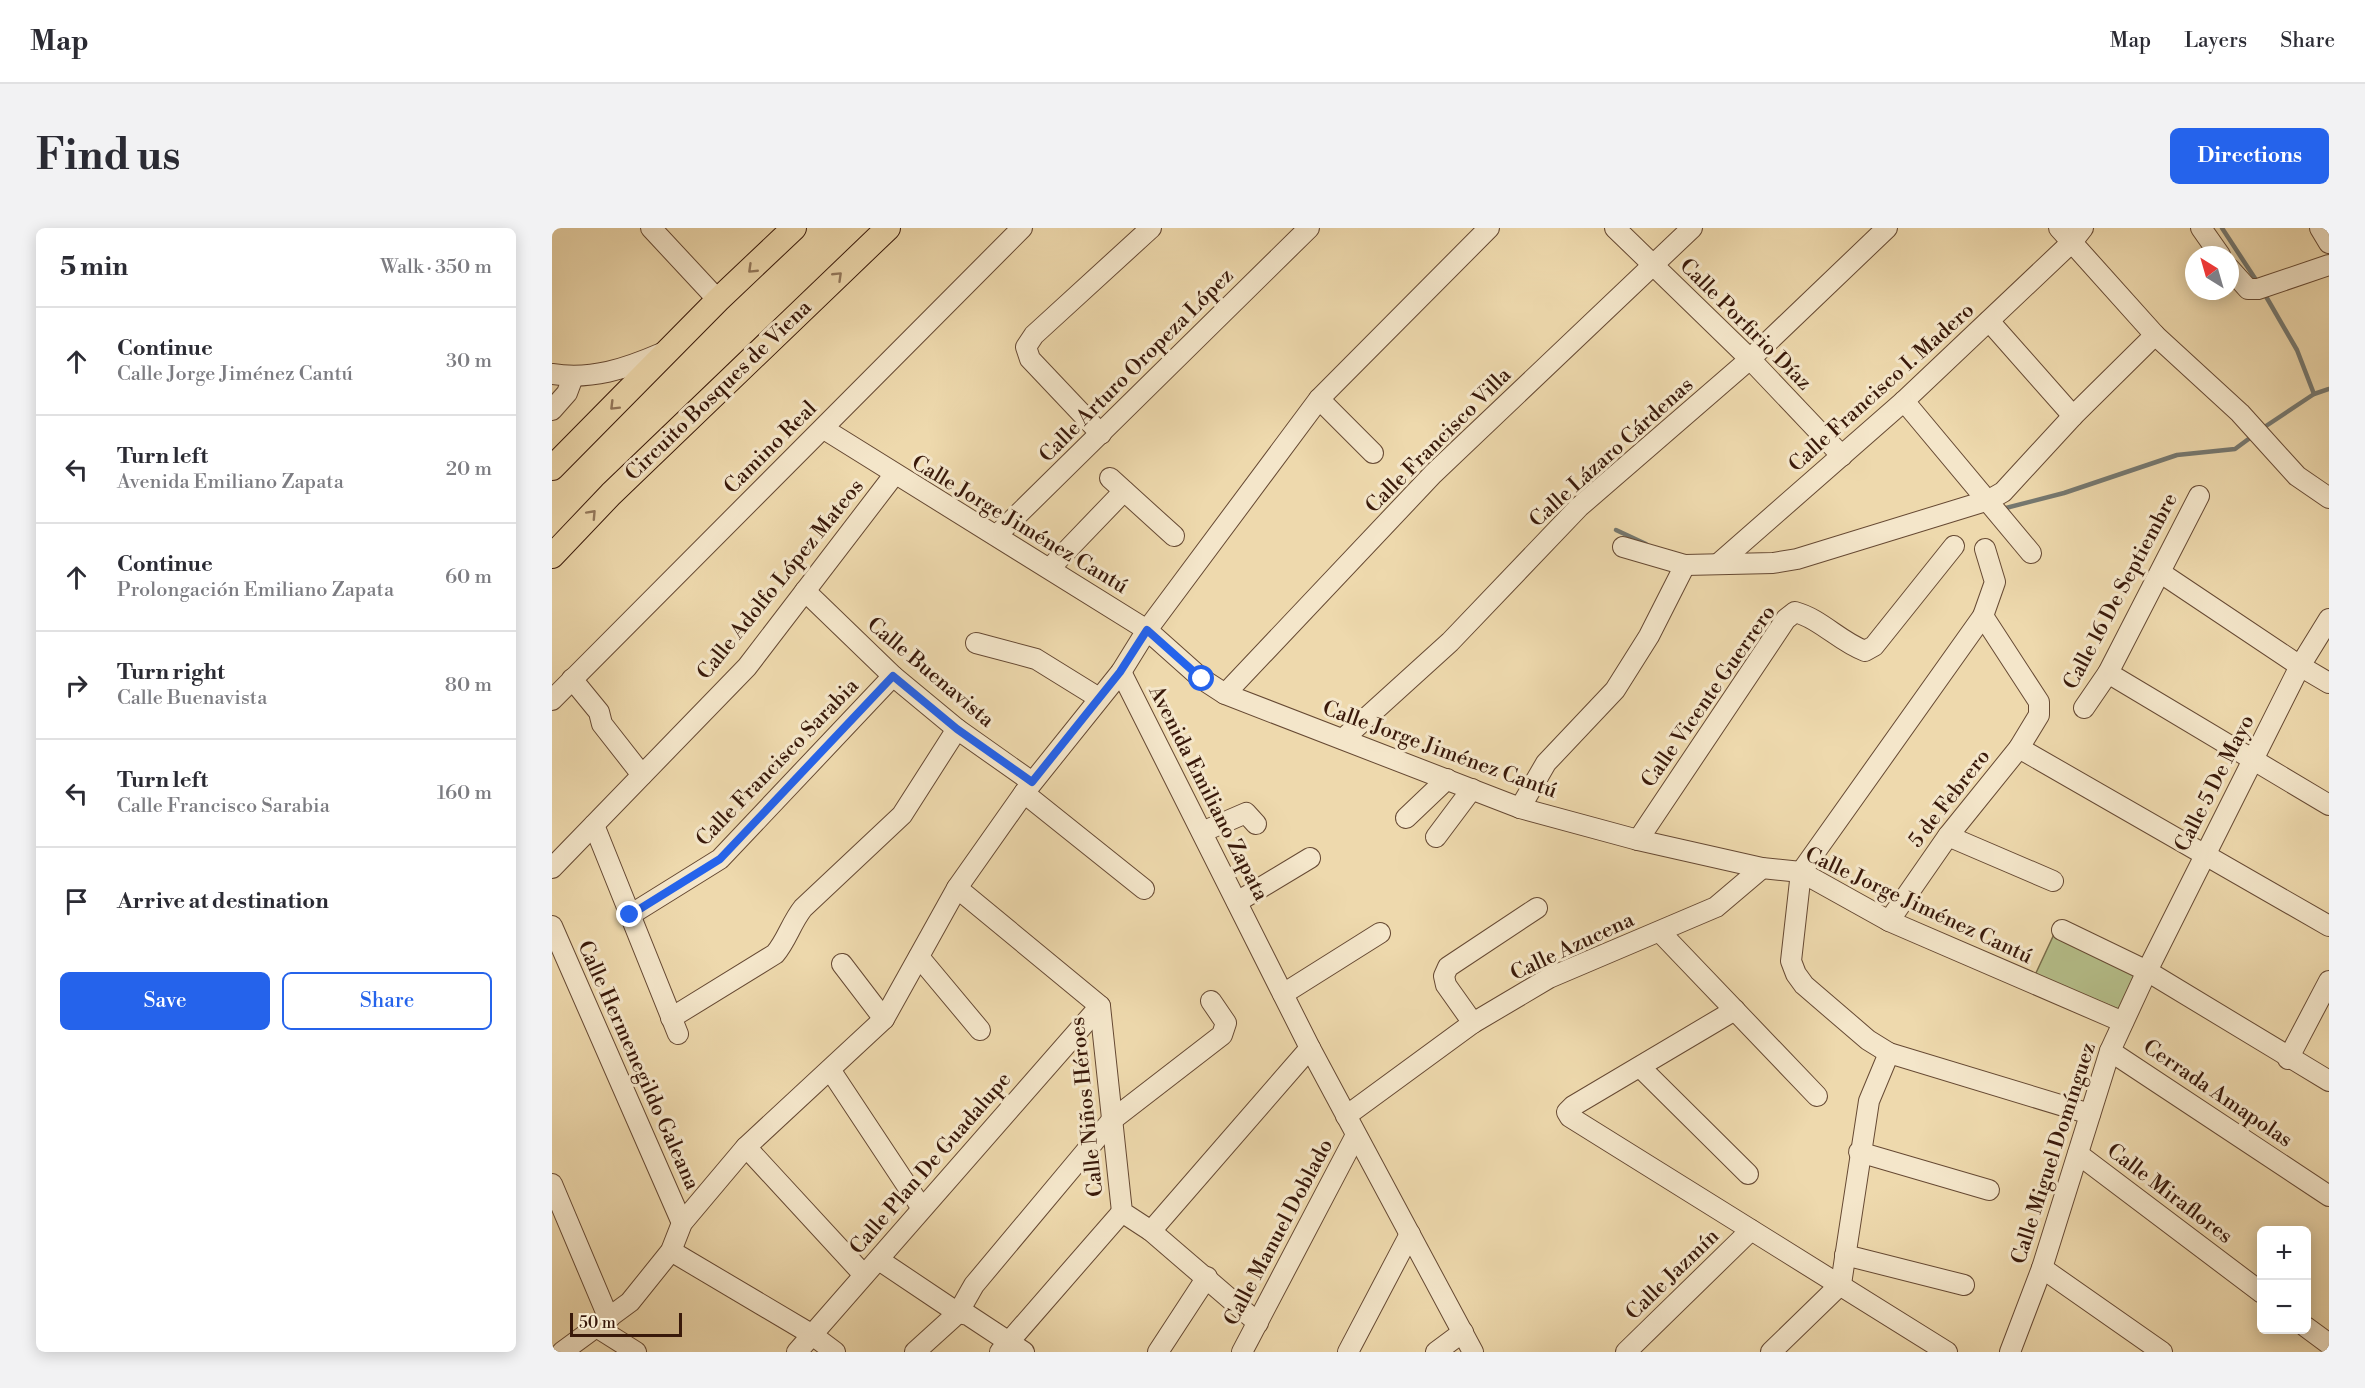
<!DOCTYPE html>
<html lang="en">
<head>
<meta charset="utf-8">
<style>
  body { margin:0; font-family:"Libre Bodoni",serif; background:#f2f2f3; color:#2b2b33 }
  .controls { position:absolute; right:18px; bottom:18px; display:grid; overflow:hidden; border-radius:9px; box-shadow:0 3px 15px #0003 }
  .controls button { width:54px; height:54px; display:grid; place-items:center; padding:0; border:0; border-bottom:2px solid #e1e1e2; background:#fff; color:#2b2b33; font:30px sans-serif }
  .compass { position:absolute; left:1633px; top:18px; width:54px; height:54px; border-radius:50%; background:#fff; box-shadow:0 3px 15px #0003; rotate:323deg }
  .scale { position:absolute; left:18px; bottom:15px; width:112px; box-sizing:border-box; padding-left:6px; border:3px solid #39190a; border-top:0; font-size:16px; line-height:21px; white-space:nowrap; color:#39190a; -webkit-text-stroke:4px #f4e6ca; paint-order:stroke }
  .stop { position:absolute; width:18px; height:18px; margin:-14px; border:4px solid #2563eb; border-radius:50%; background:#fff }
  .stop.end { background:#2563eb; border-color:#fff; box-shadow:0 2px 6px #0008 }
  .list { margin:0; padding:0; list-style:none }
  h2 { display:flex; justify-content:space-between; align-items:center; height:78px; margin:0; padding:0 24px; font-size:26px }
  h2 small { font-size:20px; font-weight:400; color:#7c7c81 }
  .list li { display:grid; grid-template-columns:39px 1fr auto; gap:18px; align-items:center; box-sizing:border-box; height:108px; padding:0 24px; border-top:2px solid #e1e1e2 }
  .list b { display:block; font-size:22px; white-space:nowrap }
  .list p { margin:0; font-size:20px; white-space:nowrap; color:#7c7c81 }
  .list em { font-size:20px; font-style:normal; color:#7c7c81 }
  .actions { display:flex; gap:12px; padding:18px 24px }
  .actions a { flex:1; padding:14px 0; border:2px solid #2563eb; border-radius:9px; text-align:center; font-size:21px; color:#2563eb }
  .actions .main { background:#2563eb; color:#fff }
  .icon { flex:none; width:33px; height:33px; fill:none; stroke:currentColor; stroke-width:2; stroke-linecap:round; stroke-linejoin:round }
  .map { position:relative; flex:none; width:1777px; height:1124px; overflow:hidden; border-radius:9px }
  header { display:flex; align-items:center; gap:36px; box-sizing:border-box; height:84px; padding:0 30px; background:#fff; border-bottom:2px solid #e1e1e2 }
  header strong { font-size:28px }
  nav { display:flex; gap:33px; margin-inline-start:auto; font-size:21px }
  .intro { display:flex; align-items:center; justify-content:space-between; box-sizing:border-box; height:144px; padding:0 36px }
  h1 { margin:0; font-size:42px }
  .button { padding:15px 27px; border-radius:9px; background:#2563eb; color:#fff; font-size:21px; font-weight:700 }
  main { display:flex; gap:36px; padding:0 36px }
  aside { flex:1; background:#fff; border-radius:9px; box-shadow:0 3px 15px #0003 }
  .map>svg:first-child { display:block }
  .green { fill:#b6c08b; stroke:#786c4a; stroke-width:1.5 }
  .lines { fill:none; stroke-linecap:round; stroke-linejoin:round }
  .stream { stroke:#757870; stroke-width:4.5 }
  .minor-casing { stroke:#664933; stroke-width:22 }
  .major-casing { stroke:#39190a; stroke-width:26 }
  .minor { stroke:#f4e6ca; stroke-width:20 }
  .major { stroke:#eed9ad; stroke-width:24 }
  .oneway { stroke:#94795c }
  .route { stroke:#2563eb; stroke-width:8 }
  .labels { text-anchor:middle; stroke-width:6; stroke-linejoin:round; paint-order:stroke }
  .street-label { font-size:21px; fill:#39190a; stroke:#f4e6ca }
</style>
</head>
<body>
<header>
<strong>Map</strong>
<nav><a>Map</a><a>Layers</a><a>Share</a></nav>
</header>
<div class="intro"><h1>Find us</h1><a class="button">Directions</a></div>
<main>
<aside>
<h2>5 min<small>Walk · 350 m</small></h2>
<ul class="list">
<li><svg class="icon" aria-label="ahead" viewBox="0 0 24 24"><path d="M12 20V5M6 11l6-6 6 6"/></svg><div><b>Continue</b><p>Calle Jorge Jiménez Cantú</p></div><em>30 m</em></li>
<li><svg class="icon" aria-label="left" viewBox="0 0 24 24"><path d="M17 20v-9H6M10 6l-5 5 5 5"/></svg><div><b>Turn left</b><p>Avenida Emiliano Zapata</p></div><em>20 m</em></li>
<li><svg class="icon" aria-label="ahead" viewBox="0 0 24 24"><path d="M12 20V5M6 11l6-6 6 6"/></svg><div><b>Continue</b><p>Prolongación Emiliano Zapata</p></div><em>60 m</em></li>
<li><svg class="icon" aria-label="right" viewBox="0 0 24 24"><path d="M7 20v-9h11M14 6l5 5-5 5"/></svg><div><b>Turn right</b><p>Calle Buenavista</p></div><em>80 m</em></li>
<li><svg class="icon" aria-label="left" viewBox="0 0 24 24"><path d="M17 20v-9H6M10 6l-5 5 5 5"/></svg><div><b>Turn left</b><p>Calle Francisco Sarabia</p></div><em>160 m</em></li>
<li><svg class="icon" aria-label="arrive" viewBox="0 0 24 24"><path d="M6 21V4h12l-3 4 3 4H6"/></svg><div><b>Arrive at destination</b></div></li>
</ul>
<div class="actions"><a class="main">Save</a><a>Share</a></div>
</aside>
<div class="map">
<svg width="1777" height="1124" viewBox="0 0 1777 1124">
  <rect width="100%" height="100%" fill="#eed9ad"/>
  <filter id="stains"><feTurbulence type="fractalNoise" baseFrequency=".00333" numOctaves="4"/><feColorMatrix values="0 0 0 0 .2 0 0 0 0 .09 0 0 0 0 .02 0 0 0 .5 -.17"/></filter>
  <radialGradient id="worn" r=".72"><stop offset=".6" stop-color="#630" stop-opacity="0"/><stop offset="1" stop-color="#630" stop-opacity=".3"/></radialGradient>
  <polygon class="green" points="1504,702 1586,747 1571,783 1483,747"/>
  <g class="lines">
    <g class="stream">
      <polyline points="1670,0 1706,55"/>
      <polyline points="1712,65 1745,122 1762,166"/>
      <polyline points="1708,202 1762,166 1777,161"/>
      <polyline points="1450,281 1512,265 1625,227 1683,221 1702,207"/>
      <polyline points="1064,302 1094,316"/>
    </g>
    <g class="minor-casing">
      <g id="minor">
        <polyline points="99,0 166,72"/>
        <polyline points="1063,0 1198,131 1290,228"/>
        <polyline points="1507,0 1603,107 1688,185 1745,248 1777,270"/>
        <polyline points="1649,0 1668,27"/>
        <polyline points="1768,0 1777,15"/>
        <polyline points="1678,41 1696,61 1706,61 1777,37"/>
        <polyline points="1437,93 1521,188"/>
        <path d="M0 146C40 152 73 141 110 125"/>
        <polyline points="767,171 821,225"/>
        <polyline points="1352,173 1479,325"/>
        <polyline points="0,182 15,165 21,149"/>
        <polyline points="272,201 595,402 650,451 673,466 968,580 1086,612 1210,640 1249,644 1337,693 1571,794"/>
        <polyline points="549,206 478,131 474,119 482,107 599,0"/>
        <polyline points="558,250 622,308"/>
        <polyline points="445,307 757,0"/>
        <polyline points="1071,319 1133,337 1221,335 1245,331 1437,272 1451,264 1521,188 1603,107"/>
        <polyline points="1433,321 1443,354 1431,388 1249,644 1239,733 1244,746 1252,757 1316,812 1337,825 1538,886"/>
        <polyline points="1166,336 1352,173 1520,14 1531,0"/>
        <polyline points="498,340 572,263"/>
        <polyline points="1609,345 1748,438 1777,455"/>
        <polyline points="253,363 341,448 405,501 480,554"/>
        <polyline points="424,415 484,431 547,470"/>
        <polyline points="569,444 758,820 921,1124"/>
        <polyline points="1556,445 1777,577"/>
        <polyline points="20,451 47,484 50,496 90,547"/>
        <polyline points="673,466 881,246 1140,0"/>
        <polyline points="0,472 470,0"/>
        <polyline points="1532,480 1556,445 1647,268"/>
        <polyline points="791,511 898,414 1027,279 1198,131 1335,0"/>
        <polyline points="1467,520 1777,698"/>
        <polyline points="472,565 592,661"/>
        <polyline points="968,580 994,535 1063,462 1097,408 1133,337"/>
        <polyline points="854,590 895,551"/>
        <polyline points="42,597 126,806"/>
        <polyline points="650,604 694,585 704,596"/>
        <polyline points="1396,608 1501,653"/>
        <polyline points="884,609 920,561"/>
        <path d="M1086 612 1234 391 1243 384C1269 391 1288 414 1313 423L1322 418 1402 318"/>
        <polyline points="0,640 195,439 342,247"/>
        <polyline points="405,660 548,778 570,984 599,1003 706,1095"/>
        <polyline points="685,674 758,630"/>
        <polyline points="78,687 168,631 341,448"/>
        <polyline points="1337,693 1396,608 1467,520 1487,487 1487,474 1431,388"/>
        <polyline points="0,698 130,995"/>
        <polyline points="1510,702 1595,743 1777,853"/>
        <polyline points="1109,705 1265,868"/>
        <polyline points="367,729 428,802"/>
        <polyline points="290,736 332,791"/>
        <polyline points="731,766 828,705"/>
        <polyline points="1183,782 1021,878 1015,884 1018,889 1395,1124"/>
        <path d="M119 790 223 726C235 712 239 695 251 680L350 587 405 501"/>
        <polyline points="921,795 894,757 892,748 896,739 985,680"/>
        <polyline points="1558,823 1777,968"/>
        <polyline points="1736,831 1777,753"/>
        <polyline points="1088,839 1196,946"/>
        <polyline points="279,843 369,979"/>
        <polyline points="794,888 921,795 997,750 1164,679 1210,640"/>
        <polyline points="194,919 312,1047"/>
        <polyline points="1307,924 1437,962"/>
        <polyline points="1526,926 1710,1065"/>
        <polyline points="0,956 57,1091"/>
        <polyline points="599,1003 758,820"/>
        <polyline points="119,1023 259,1106 283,1124"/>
        <polyline points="1293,1027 1412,1057"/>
        <polyline points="327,1032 406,1085 416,1087 472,1124"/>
        <polyline points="1490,1040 1610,1124"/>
        <polyline points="1754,1099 1777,1116"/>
        <polyline points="46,1100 84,1124"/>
        <polyline points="10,1124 78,1074 119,1023 130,995 194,919 332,791 405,660 472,565 569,444 595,402 767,171 937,0"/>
        <polyline points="245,1124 548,778"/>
        <polyline points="363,1124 406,1085 422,1057 560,892 670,807 674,795 659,773"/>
        <polyline points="448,1124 570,984"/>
        <polyline points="606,1124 655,1049"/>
        <polyline points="690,1124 804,907"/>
        <polyline points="796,1124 858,1006"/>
        <polyline points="884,1124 911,1104"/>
        <polyline points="1074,1124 1199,1002"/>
        <polyline points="1219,1124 1289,1056 1317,873 1337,825"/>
        <polyline points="1458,1124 1490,1040 1558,823 1595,743 1748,438 1777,391"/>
      </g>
    </g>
    <g class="major-casing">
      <g id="major">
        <polyline points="0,240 166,72 242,0"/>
        <polyline points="0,328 59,266 336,0"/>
      </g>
    </g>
    <use href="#minor" class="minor"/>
    <use href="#major" class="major"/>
  </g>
  <defs><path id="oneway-chevron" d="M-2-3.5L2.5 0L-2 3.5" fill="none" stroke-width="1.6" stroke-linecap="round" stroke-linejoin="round" transform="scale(1.5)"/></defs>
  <g class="oneway">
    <use href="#oneway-chevron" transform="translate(200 41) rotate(136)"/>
    <use href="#oneway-chevron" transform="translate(286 48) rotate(-44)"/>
    <use href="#oneway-chevron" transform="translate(62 178) rotate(135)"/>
    <use href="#oneway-chevron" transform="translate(40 286) rotate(-47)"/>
  </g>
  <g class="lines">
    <polyline class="route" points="78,687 168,631 341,448 405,501 480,554 568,444 595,402 650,451"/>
  </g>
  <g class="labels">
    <g class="street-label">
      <text transform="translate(1194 96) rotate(45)" y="7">Calle Porfirio Díaz</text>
      <text transform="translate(584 137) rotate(-45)" y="7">Calle Arturo Oropeza López</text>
      <text transform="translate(1329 159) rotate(-42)" y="7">Calle Francisco I. Madero</text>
      <text transform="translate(166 162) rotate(-44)" y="7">Circuito Bosques de Viena</text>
      <text transform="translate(886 212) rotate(-45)" y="7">Calle Francisco Villa</text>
      <text transform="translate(218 219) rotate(-45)" y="7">Camino Real</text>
      <text transform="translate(1059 224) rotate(-42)" y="7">Calle Lázaro Cárdenas</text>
      <text transform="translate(468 296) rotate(31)" y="7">Calle Jorge Jiménez Cantú</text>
      <text transform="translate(228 351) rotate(-51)" y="7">Calle Adolfo López Mateos</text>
      <text transform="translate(1568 363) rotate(-62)" y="7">Calle 16 De Septiembre</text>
      <text transform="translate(379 444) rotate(40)" y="7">Calle Buenavista</text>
      <text transform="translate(1156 468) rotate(-55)" y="7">Calle Vicente Guerrero</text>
      <text transform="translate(888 521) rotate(20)" y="7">Calle Jorge Jiménez Cantú</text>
      <text transform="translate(225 534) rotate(-46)" y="7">Calle Francisco Sarabia</text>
      <text transform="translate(1662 555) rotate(-63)" y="7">Calle 5 De Mayo</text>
      <text transform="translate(657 565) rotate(63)" y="7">Avenida Emiliano Zapata</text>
      <text transform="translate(1397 570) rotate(-52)" y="7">5 de Febrero</text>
      <text transform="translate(1367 677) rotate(25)" y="7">Calle Jorge Jiménez Cantú</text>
      <text transform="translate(1020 718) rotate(-25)" y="7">Calle Azucena</text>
      <text transform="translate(87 837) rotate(66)" y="7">Calle Hermenegildo Galeana</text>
      <text transform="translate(1666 865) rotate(34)" y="7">Cerrada Amapolas</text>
      <text transform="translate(534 879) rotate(-96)" y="7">Calle Niños Héroes</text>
      <text transform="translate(1501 925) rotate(-72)" y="7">Calle Miguel Domínguez</text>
      <text transform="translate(378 935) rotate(-49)" y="7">Calle Plan De Guadalupe</text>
      <text transform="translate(1618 965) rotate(37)" y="7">Calle Miraflores</text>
      <text transform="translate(726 1004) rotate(-62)" y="7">Calle Manuel Doblado</text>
      <text transform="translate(1120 1046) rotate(-44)" y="7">Calle Jazmín</text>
    </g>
  </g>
  <rect width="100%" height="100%" filter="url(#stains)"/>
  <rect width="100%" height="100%" fill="url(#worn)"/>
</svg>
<div class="controls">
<button>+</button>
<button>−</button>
</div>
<svg class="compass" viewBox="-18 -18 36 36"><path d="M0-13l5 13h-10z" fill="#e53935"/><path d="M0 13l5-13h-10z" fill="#7c7c81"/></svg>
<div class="scale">50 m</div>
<div class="stop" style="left:650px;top:451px"></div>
<div class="stop end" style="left:78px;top:687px"></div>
</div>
</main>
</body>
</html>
